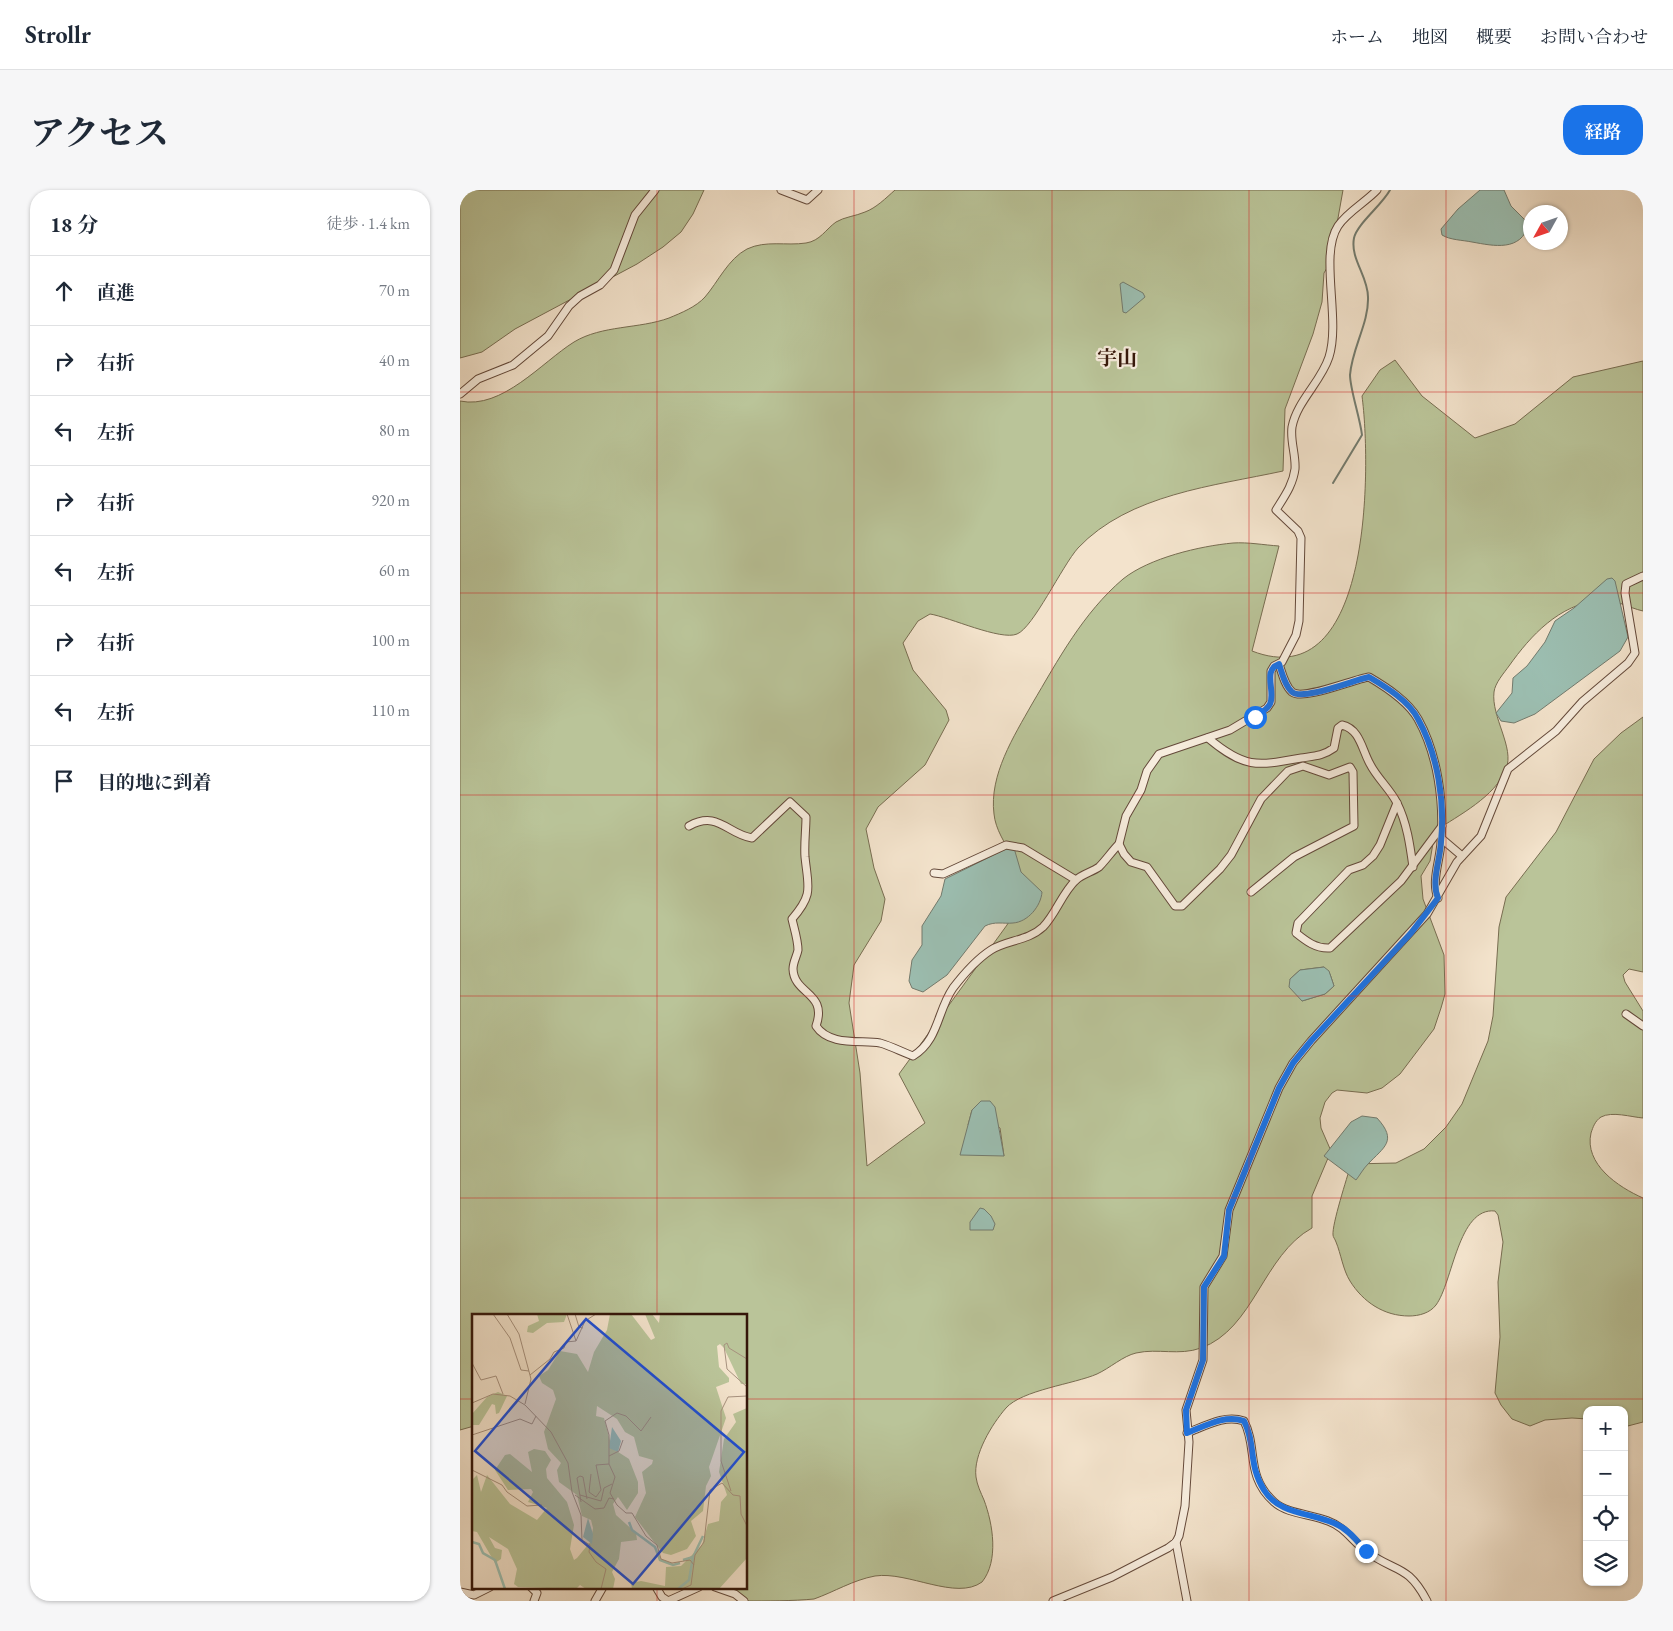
<!DOCTYPE html>
<html lang="ja">
<head>
<meta charset="utf-8">
<style>
  body { margin:0; font-family:"EB Garamond","Noto Serif JP",serif; background:#f6f6f7; color:#1f2937 }
  .controls { position:absolute; right:15px; bottom:15px; display:grid; overflow:hidden; border-radius:10px; box-shadow:0 1px 4px #0004 }
  .controls button { width:45px; height:45px; display:grid; place-items:center; padding:0; border:0; border-bottom:1px solid #e0e1e3; background:#fff; color:#1f2937; font:25px sans-serif }
  .compass { position:absolute; left:1063px; top:15px; width:45px; height:45px; border-radius:50%; background:#fff; box-shadow:0 1px 4px #0004; rotate:230deg }
  .stop { position:absolute; width:15px; height:15px; margin:-11px; border:4px solid #1a73e8; border-radius:50%; background:#fff }
  .stop.end { background:#1a73e8; border-color:#fff; box-shadow:0 1px 5px #0008 }
  .list { margin:0; padding:0; list-style:none }
  h2 { display:flex; justify-content:space-between; align-items:center; height:65px; margin:0; padding:0 20px; font-size:21px }
  h2 small { font-size:16px; font-weight:400; color:#747a83 }
  .list li { display:grid; grid-template-columns:32px 1fr auto; gap:15px; align-items:center; box-sizing:border-box; height:70px; padding:0 20px; border-top:1px solid #e0e1e3 }
  .list b { display:block; font-size:19px; white-space:nowrap }
  .list em { font-size:16px; font-style:normal; color:#747a83 }
  .icon { flex:none; width:28px; height:28px; fill:none; stroke:currentColor; stroke-width:2; stroke-linecap:round; stroke-linejoin:round }
  .map { position:relative; flex:none; width:1183px; height:1411px; overflow:hidden; border-radius:20px }
  header { display:flex; align-items:center; gap:30px; box-sizing:border-box; height:70px; padding:0 25px; background:#fff; border-bottom:1px solid #e0e1e3 }
  header strong { font-size:24px }
  nav { display:flex; gap:28px; margin-inline-start:auto; font-size:18px }
  .intro { display:flex; align-items:center; justify-content:space-between; box-sizing:border-box; height:120px; padding:0 30px }
  h1 { margin:0; font-size:35px }
  .button { padding:12px 22px; border-radius:20px; background:#1a73e8; color:#fff; font-size:18px; font-weight:700 }
  main { display:flex; gap:30px; padding:0 30px }
  aside { flex:1; background:#fff; border-radius:20px; box-shadow:0 1px 4px #0004 }
  .map>svg:first-child { display:block }
  .green { fill:#bac499; stroke:#786d51; fill-rule:evenodd }
  .water { fill:#9cbfb2; stroke:#737b6e }
  .lines { fill:none; stroke-linecap:round; stroke-linejoin:round }
  .stream { stroke:#737b6e; stroke-width:2 }
  .minor-casing { stroke:#64493a; stroke-width:9 }
  .minor { stroke:#f7edde; stroke-width:7 }
  .route { stroke:#1a73e8; stroke-width:6 }
  .grid { fill:none; stroke:#d62828; stroke-width:1; stroke-opacity:0.55 }
  .labels { text-anchor:middle; stroke-width:4.5; stroke-linejoin:round; paint-order:stroke }
  .quarter-label { font-size:20px; font-weight:bold; fill:#351609; stroke:#f7edde }
  .inset-river { fill:none; stroke:#9cbfb2; stroke-width:2.5 }
  .inset-road { fill:none; stroke:#a7917e; stroke-width:1 }
  .view { fill:#1d4ed8; fill-opacity:0.15; stroke:#1d4ed8; stroke-width:2.5 }
  .inset-edge { fill:none; stroke:#351609; stroke-width:2.5 }
</style>
</head>
<body>
<header>
<strong>Strollr</strong>
<nav><a>ホーム</a><a>地図</a><a>概要</a><a>お問い合わせ</a></nav>
</header>
<div class="intro"><h1>アクセス</h1><a class="button">経路</a></div>
<main>
<aside>
<h2>18 分<small>徒歩 · 1.4 km</small></h2>
<ul class="list">
<li><svg class="icon" aria-label="ahead" viewBox="0 0 24 24"><path d="M12 20V5M6 11l6-6 6 6"/></svg><div><b>直進</b></div><em>70 m</em></li>
<li><svg class="icon" aria-label="right" viewBox="0 0 24 24"><path d="M7 20v-9h11M14 6l5 5-5 5"/></svg><div><b>右折</b></div><em>40 m</em></li>
<li><svg class="icon" aria-label="left" viewBox="0 0 24 24"><path d="M17 20v-9H6M10 6l-5 5 5 5"/></svg><div><b>左折</b></div><em>80 m</em></li>
<li><svg class="icon" aria-label="right" viewBox="0 0 24 24"><path d="M7 20v-9h11M14 6l5 5-5 5"/></svg><div><b>右折</b></div><em>920 m</em></li>
<li><svg class="icon" aria-label="left" viewBox="0 0 24 24"><path d="M17 20v-9H6M10 6l-5 5 5 5"/></svg><div><b>左折</b></div><em>60 m</em></li>
<li><svg class="icon" aria-label="right" viewBox="0 0 24 24"><path d="M7 20v-9h11M14 6l5 5-5 5"/></svg><div><b>右折</b></div><em>100 m</em></li>
<li><svg class="icon" aria-label="left" viewBox="0 0 24 24"><path d="M17 20v-9H6M10 6l-5 5 5 5"/></svg><div><b>左折</b></div><em>110 m</em></li>
<li><svg class="icon" aria-label="arrive" viewBox="0 0 24 24"><path d="M6 21V4h12l-3 4 3 4H6"/></svg><div><b>目的地に到着</b></div></li>
</ul>
</aside>
<div class="map">
<svg width="1183" height="1411" viewBox="0 0 1183 1411">
  <rect width="100%" height="100%" fill="#f3e3cc"/>
  <filter id="stains"><feTurbulence type="fractalNoise" baseFrequency=".004" numOctaves="4"/><feColorMatrix values="0 0 0 0 .2 0 0 0 0 .09 0 0 0 0 .02 0 0 0 .5 -.17"/></filter>
  <radialGradient id="worn" r=".72"><stop offset=".6" stop-color="#630" stop-opacity="0"/><stop offset="1" stop-color="#630" stop-opacity=".3"/></radialGradient>
  <g class="green">
    <polygon points="0,0 244,0 233,24 221,42 203,57 177,74 55,139 22,162 0,168"/>
    <path d="M435 0H883L870 73 864 83 862 112 853 144 825 219 823 281C754 296 669 304 618 358 602 376 573 438 557 444 541 451 489 427 470 424L458 431 443 453 453 480 486 520 489 530 465 575 418 617 406 639 414 678 425 709 421 731 394 775 389 813 400 883 407 976 465 933 439 884 547 735C551 728 557 720 560 712 572 678 537 655 534 624 529 585 554 546 572 514 598 470 623 423 663 389 689 368 740 356 773 353 788 352 804 355 819 356L792 461C913 508 911 274 902 206L920 180 935 170 962 206 1015 248 1055 234 1113 187 1183 171V421C1169 418 1153 408 1139 410 1099 415 1071 445 1049 476 1044 483 1035 493 1034 502 1031 527 1055 558 1046 579 1035 607 999 625 975 641L970 671 961 686 963 709 984 765 985 804 981 818 974 839 940 884 922 898 907 903 877 900 872 903 865 912 860 928 861 938 871 961 852 1006V1038C803 1065 794 1139 741 1158 719 1166 698 1158 676 1163 663 1166 650 1178 637 1184 614 1194 562 1200 546 1218 532 1234 513 1265 516 1287 517 1295 521 1303 524 1310 533 1334 539 1371 522 1392 496 1411 448 1381 415 1386 393 1390 374 1402 354 1409 334 1411 306 1411 285 1411L272 1397H286V1125H14V1236L0 1240V211C42 220 82 172 114 152 142 135 179 139 209 128 221 123 236 117 245 107 258 92 268 69 287 59 306 50 326 56 346 53 360 51 366 39 376 32 384 27 396 26 405 22 416 18 426 8 435 0ZM864 777 870 784 874 796 865 804 842 811 830 789 840 780ZM512 920 540 938 544 966 508 935Z"/>
    <path d="M1183 527V782L1169 779 1163 785 1165 792 1183 821V928C1171 927 1152 921 1141 927 1135 931 1133 937 1131 943 1124 974 1158 997 1183 1008V1232L1164 1237V1220H1127V1229L1112 1228 1085 1230 1070 1236 1052 1229 1041 1215 1035 1203 1040 1147 1038 1092 1043 1052 1038 1025 1035 1021C998 1017 993 1092 976 1115 970 1123 959 1126 949 1126 924 1126 903 1112 890 1091 883 1080 881 1064 876 1052 875 1049 873 1047 873 1045 872 1034 887 988 891 974L936 973 964 959 986 937 1002 914 1028 851 1033 826 1039 737 1046 707 1096 642 1134 569 1161 543Z"/>
  </g>
  <g class="water">
    <path d="M1020 0H1044L1051 16 1069 34C1061 62 1034 56 1012 52 1002 50 990 50 982 45L981 39 998 19Z"/>
    <polygon points="663,92 683,103 685,107 666,123 663,122 660,94"/>
    <polygon points="1152,388 1155,391 1168,447 1160,461 1075,524 1054,533 1041,531 1036,523 1052,503 1053,488 1067,476 1085,452 1095,431 1114,418 1147,389"/>
    <path d="M550 657 554 658 561 682 582 702C581 716 568 732 553 733 543 734 535 731 525 736L487 785 463 802 452 798 449 791 452 770 462 755V736L481 706 485 689Z"/>
    <polygon points="864,777 869,781 874,796 865,804 842,811 829,797 830,789 840,780"/>
    <polygon points="521,911 530,911 535,917 544,966 500,965 512,920"/>
    <path d="M902 926 917 928C938 951 924 957 908 974 903 979 900 985 896 990L864 966 891 932Z"/>
    <polygon points="520,1018 524,1019 531,1026 535,1034 533,1040 510,1040 510,1032"/>
  </g>
  <g class="lines">
    <path class="stream" d="M873 293 902 245C900 228 890 199 890 185 892 158 909 133 908 107 908 86 890 69 894 48 897 34 922 15 930 0"/>
    <g class="minor-casing">
      <g id="minor">
        <polyline points="321,0 347,10 358,0"/>
        <polyline points="0,204 18,189 53,175 88,146 109,116 120,106 140,95 154,80 175,25 195,0"/>
        <path d="M819 474C822 483 825 496 832 502 843 511 894 489 909 487 926 497 948 511 958 529 978 565 984 612 981 652 980 671 971 691 978 708"/>
        <path d="M748 548C785 579 797 576 841 568 854 566 863 566 874 558L878 538 882 535C900 539 902 560 910 574 917 588 930 599 937 613 947 633 950 655 953 677"/>
        <path d="M937 613 920 655 913 666 903 675 889 680 838 733 836 743C846 751 856 759 870 758L941 691 982 636"/>
        <path d="M229 636C258 620 267 644 292 648L330 612 346 627C346 640 344 654 345 667 348 697 354 704 332 729 334 738 338 750 338 760 337 766 333 772 333 779 334 805 368 802 356 836 369 856 400 850 420 853 431 856 442 862 453 866 479 850 477 821 493 798 503 785 517 769 531 760 547 750 568 751 583 737 596 724 602 703 616 690 622 684 632 682 639 677 646 670 652 661 659 654"/>
        <polyline points="982,649 1002,666"/>
        <polyline points="474,683 483,684 546,655 563,658 616,690"/>
        <path d="M791 702 834 667 894 636 893 582 890 577 869 585 843 576 828 581 801 609 771 665 760 679 722 716H715L687 677 671 672 664 664 659 654 666 626 681 600 687 581 699 564 770 540 807 518 811 512V481L814 476 822 472 836 445 839 431 841 348 838 341 816 320C824 307 833 295 835 279 836 265 830 251 832 237 837 211 861 192 869 167 881 129 859 65 878 36 887 22 906 12 917 0"/>
        <polyline points="1166,824 1183,836"/>
        <path d="M727 1243C745 1236 765 1224 784 1231 798 1258 785 1286 814 1312 827 1324 851 1324 868 1331 885 1337 892 1351 906 1361 935 1383 947 1373 967 1411"/>
        <polyline points="716,1352 727,1411"/>
        <polyline points="71,1397 77,1403 74,1411"/>
        <polyline points="196,1397 202,1407 208,1411 239,1397"/>
        <polyline points="255,1397 275,1404 284,1411"/>
        <polyline points="0,1402 14,1405 30,1397"/>
        <polyline points="135,1411 143,1397"/>
        <polyline points="593,1411 652,1387 708,1358 716,1352 719,1346 725,1316 729,1252 726,1220 743,1170 744,1097 763,1066 769,1020 819,898 833,873 851,851 967,724 997,672 1021,646 1048,579 1096,541 1122,512 1168,473 1175,463 1165,403 1166,394 1183,386"/>
      </g>
    </g>
    <use href="#minor" class="minor"/>
  </g>
  <g class="lines">
    <path class="route" d="M795 527C800 523 807 520 810 514 816 502 802 480 819 474 822 483 825 496 832 502 843 511 894 490 909 487 926 497 949 511 958 529 978 565 985 612 981 652 980 671 971 691 978 708L951 743 851 851 833 873 819 898 769 1020 764 1066 744 1097 743 1170 726 1220 727 1243C745 1236 765 1224 784 1231 796 1253 788 1275 804 1300 820 1326 853 1322 878 1335 889 1340 898 1352 906 1361"/>
  </g>
  <path class="grid" d="M197 0V1125M394 0V1411M592 0V1411M789 0V1411M986 0V1411M0 202H1183M0 403H1183M0 605H1183M0 806H1183M0 1008H1183M0 1209H14M286 1209H1183M197 1397V1411"/>
  <g class="labels">
    <g class="quarter-label">
      <text x="657" y="175">宇山</text>
    </g>
  </g>
  <g transform="translate(12 1124)">
    <rect width="275" height="275" fill="#f3e3cc"/>
    <path d="M65 0H95L92 8 75 9 61 19 55 18 56 12 67 7ZM138 0H159L179 26 183 24 173 0H180L187 9 188 0H275V70H269L252 34 248 30 245 32 247 53 257 64V68L244 73 254 104 237 153 239 162 234 172 231 197 219 207 224 222 215 235 199 241 191 239 179 224 163 203 174 179 170 158 180 150 181 146 167 142 162 123 153 118 145 105 125 92 124 102 132 104 140 134 157 145 166 168V179L155 196 146 183 141 190 144 201 164 219 165 226 149 228 147 245 140 258 143 265 141 275H114L108 271 104 275 46 273 42 270 45 255 36 235 17 223 23 234 30 236 29 245 23 249 5 218 0 217V166L5 161 9 178 15 161 38 190 65 206 75 194 56 188 61 178 59 175 36 176 23 156 33 141 38 140 60 158 56 138 62 135 73 137 79 146 74 155 75 164 95 188 102 211 98 235 102 246 105 244 119 227 121 214 119 206 110 202 105 181 87 168 85 156 89 149 76 135 72 118 84 85 81 76 70 69 67 62 76 56 88 37 105 40 116 58 122 38 135 16ZM26 78 35 82 27 99 24 100 23 91 20 90 7 111H0V100L15 83ZM275 94V244L247 275H160L159 269 169 267 193 272 194 253 209 252 230 231 236 210 247 207 249 188 255 181 247 158 252 125 264 108 261 100Z" fill="#bac499"/>
    <path d="M140 113 149 127 146 138 137 134ZM116 204 121 220 120 230 111 223Z" fill="#9cbfb2"/>
    <path class="inset-river" d="M157 208 160 216 183 233 188 246 201 251 208 249M0 228 7 230 11 239 23 246 33 275M211 246 221 243 231 222M206 275 217 266 221 243"/>
    <path class="inset-road" d="M21 0 38 24 49 56 57 57M35 0 47 20 59 65 53 90M95 0 104 27M103 0 107 13 111 14M275 45 257 34 255 29 252 31 255 55 275 73M0 49 9 66 24 62 31 80M58 61 78 45 82 38 92 34 94 28 104 27 113 7 124 0M0 89 21 80 38 82 53 91 79 118 96 149 100 178 109 201 110 226 118 231 117 238 124 248 134 255 129 275M179 103 169 117 154 102 145 99 133 107 137 121V150L143 163 138 179 145 191 154 199H160L174 222 185 231 189 245 200 249 218 246 222 251M0 121 48 105 60 110 64 102M137 142 147 137 151 126M0 156 30 171 35 178 55 192 70 191M119 160 117 178 124 183 129 176 124 151 137 150M259 177 249 147V97L256 83 275 82M103 181 123 195 132 194 137 184 142 185M108 181 129 187 132 174 140 170M109 188 105 164 108 162 111 163 115 185M210 275 219 271 223 241 232 228 238 176 250 169 261 181 268 182 269 200 275 212"/>
    <path class="view" d="M114 5 272 138 161 270 3 137Z"/>
    <rect width="275" height="275" class="inset-edge"/>
  </g>
  <rect width="100%" height="100%" filter="url(#stains)"/>
  <rect width="100%" height="100%" fill="url(#worn)"/>
</svg>
<div class="controls">
<button>+</button>
<button>−</button>
<button><svg class="icon" aria-label="locate" viewBox="0 0 24 24"><circle cx="12" cy="12" r="6"/><path d="M12 2v4M12 18v4M2 12h4M18 12h4"/></svg></button>
<button><svg class="icon" aria-label="layers" viewBox="0 0 24 24"><path d="M12 4l9 5-9 5-9-5zM3 14l9 5 9-5"/></svg></button>
</div>
<svg class="compass" viewBox="-18 -18 36 36"><path d="M0-13l5 13h-10z" fill="#e53935"/><path d="M0 13l5-13h-10z" fill="#747a83"/></svg>
<div class="stop" style="left:795px;top:527px"></div>
<div class="stop end" style="left:906px;top:1361px"></div>
</div>
</main>
</body>
</html>
